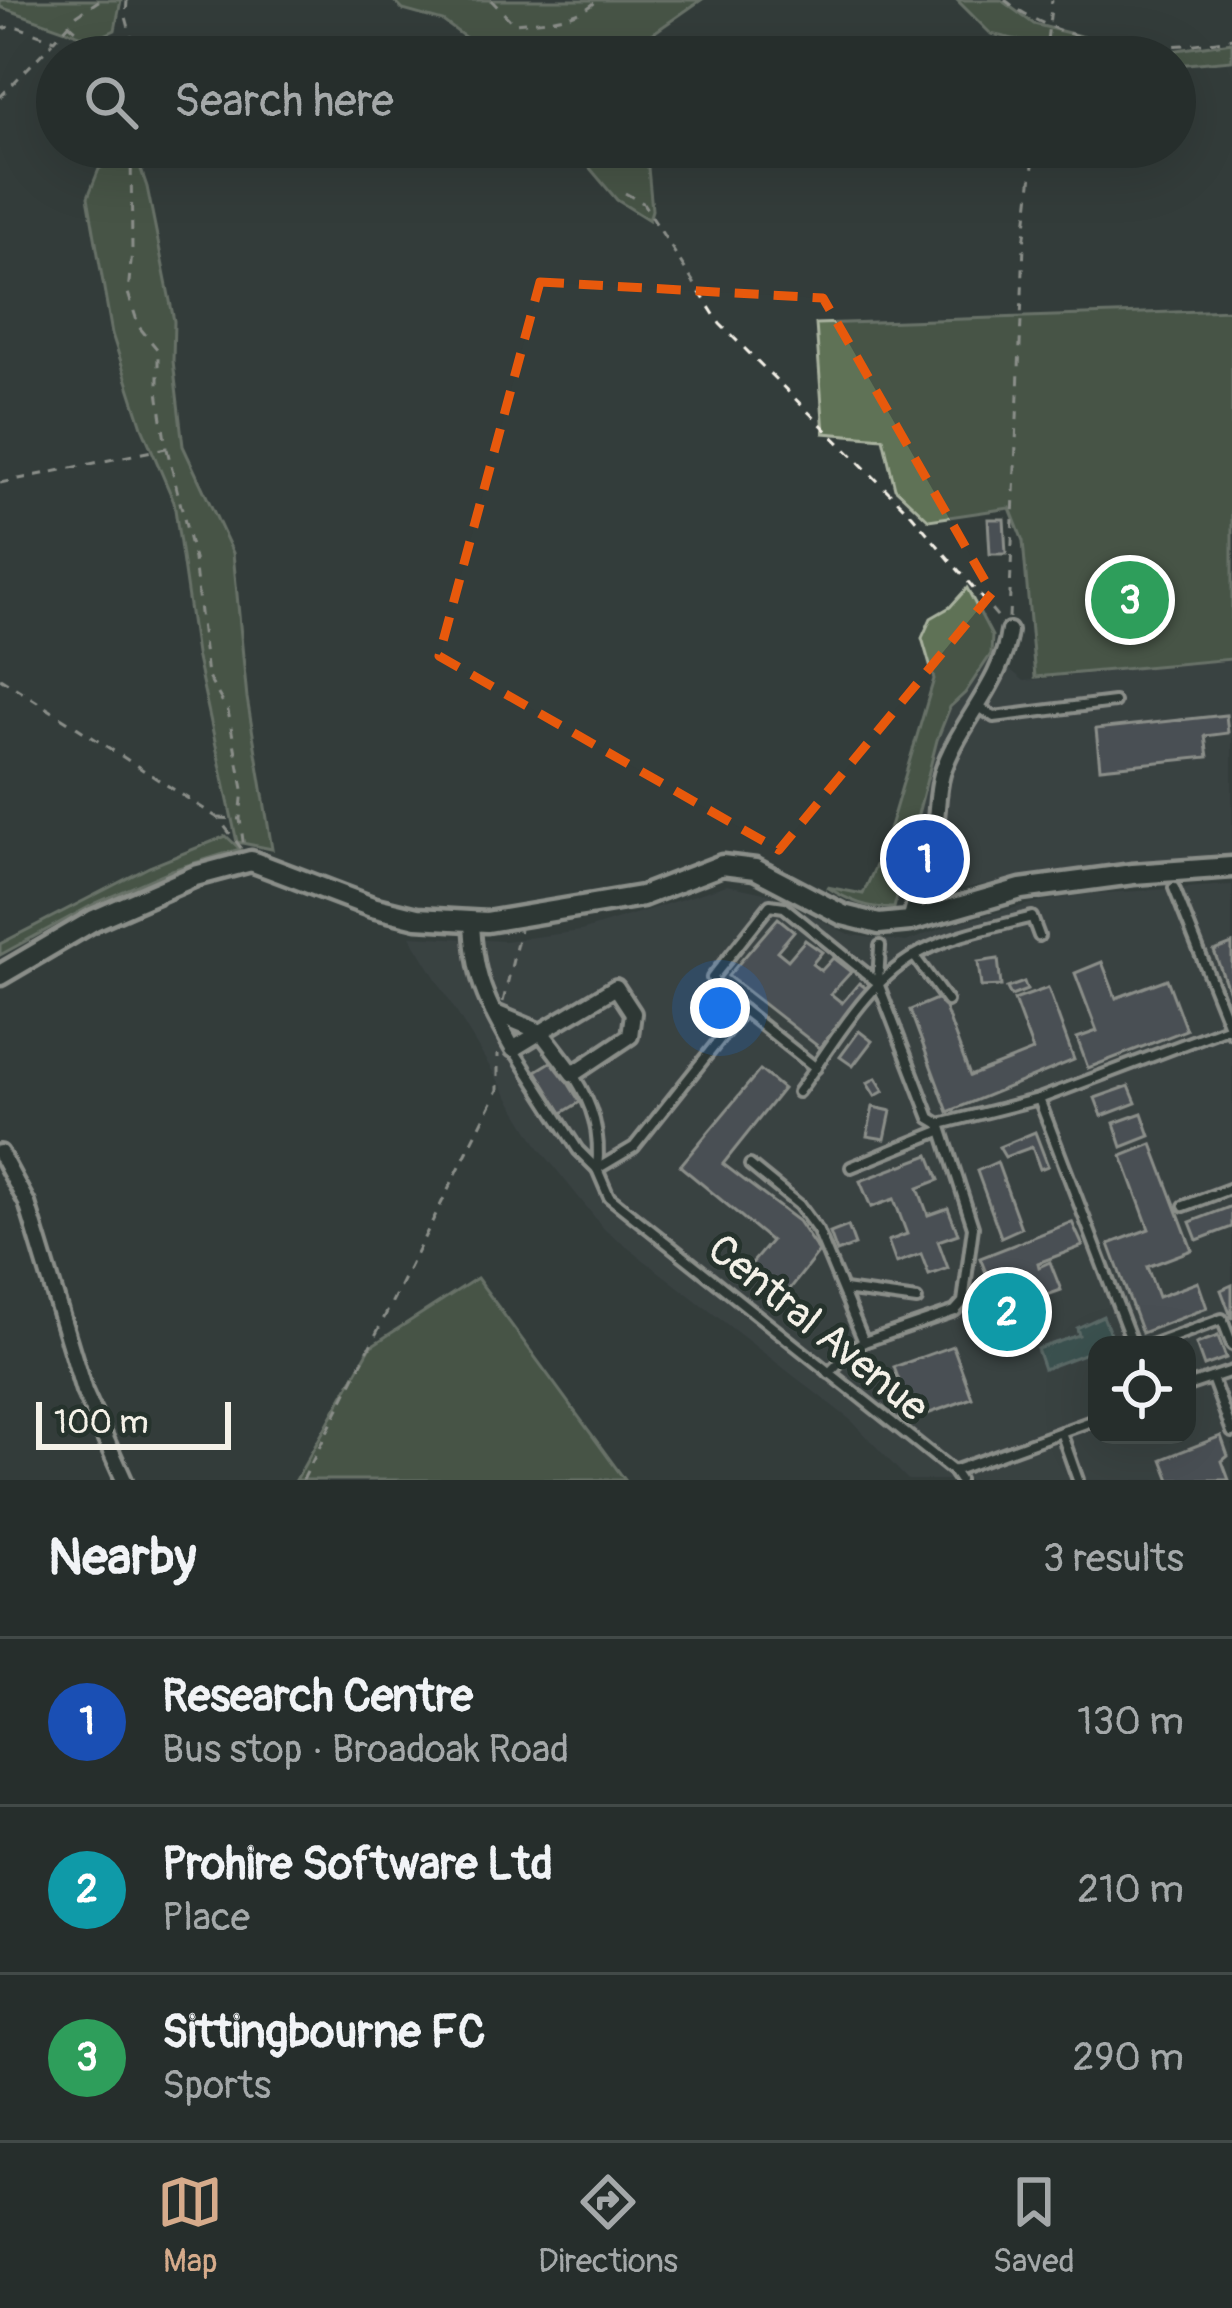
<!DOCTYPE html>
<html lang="en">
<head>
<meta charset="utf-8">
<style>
  body { margin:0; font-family:Pangolin,sans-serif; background:#2e3634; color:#f1f3f6 }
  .controls { position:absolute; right:36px; bottom:36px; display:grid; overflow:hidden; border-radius:24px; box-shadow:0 12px 48px #0002 }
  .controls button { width:108px; height:108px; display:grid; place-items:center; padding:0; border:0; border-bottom:3px solid #424a48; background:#262e2c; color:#f1f3f6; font:60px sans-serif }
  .scale { position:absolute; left:36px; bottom:30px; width:195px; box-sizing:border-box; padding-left:12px; border:6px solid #f4f1e8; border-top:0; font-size:33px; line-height:42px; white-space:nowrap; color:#f4f1e8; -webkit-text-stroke:9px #26332d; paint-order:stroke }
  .you { position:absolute; left:720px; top:1008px; width:42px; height:42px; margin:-30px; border:9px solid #fff; border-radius:50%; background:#1a73e8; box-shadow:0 0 0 18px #1a73e833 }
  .badge { display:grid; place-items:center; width:78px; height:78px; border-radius:50%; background:#d6ab8b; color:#fff; font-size:39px; font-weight:700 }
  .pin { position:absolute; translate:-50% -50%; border:6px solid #fff; box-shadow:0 3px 12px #0006 }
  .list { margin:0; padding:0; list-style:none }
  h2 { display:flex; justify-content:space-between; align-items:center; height:156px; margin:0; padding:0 48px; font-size:51px }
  h2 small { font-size:39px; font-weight:400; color:#a4a8a9 }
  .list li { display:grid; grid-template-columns:78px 1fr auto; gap:36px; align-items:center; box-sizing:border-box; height:168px; padding:0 48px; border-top:3px solid #424a48 }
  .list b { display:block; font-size:45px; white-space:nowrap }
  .list p { margin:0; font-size:39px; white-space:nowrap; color:#a4a8a9 }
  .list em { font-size:39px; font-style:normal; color:#a4a8a9 }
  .icon { flex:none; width:66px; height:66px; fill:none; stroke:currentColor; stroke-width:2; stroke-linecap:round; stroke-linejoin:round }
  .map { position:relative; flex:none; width:1232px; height:1480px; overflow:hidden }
  .search { position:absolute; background:#262e2c; box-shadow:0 12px 48px #0002; left:36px; right:36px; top:36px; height:132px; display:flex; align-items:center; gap:30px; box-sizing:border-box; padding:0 42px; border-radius:66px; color:#a4a8a9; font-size:45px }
  .sheet { height:660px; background:#262e2c }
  nav { display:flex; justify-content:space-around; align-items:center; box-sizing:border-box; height:168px; border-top:3px solid #424a48; background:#262e2c; font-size:33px; color:#a4a8a9 }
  nav a { display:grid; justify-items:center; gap:6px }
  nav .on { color:#d6ab8b }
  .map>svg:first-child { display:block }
  .built { fill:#42494c; fill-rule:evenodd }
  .green { fill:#5e7256; stroke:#a9b29f; stroke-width:3 }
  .water { fill:#456a69; stroke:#8ba09c; stroke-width:3 }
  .building { fill:#656673; stroke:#f4f1e8; stroke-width:3 }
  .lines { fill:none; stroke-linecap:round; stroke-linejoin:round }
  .lane-casing { stroke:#f4f1e8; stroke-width:16 }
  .street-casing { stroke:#f4f1e8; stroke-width:22 }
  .secondary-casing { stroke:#f4f1e8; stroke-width:27 }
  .path { stroke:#f4f1e8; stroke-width:3; stroke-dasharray:9 9; stroke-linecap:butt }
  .lane { stroke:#26332d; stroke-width:8 }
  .street { stroke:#26332d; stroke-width:14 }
  .secondary { stroke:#26332d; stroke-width:18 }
  .marked { fill:none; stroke:#e8590c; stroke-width:9; stroke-dasharray:24 15; stroke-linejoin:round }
  .labels { text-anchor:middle; stroke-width:10; stroke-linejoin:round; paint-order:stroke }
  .street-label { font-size:42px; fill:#f4f1e8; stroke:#26332d }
</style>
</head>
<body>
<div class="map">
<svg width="1232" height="1480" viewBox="0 0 1232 1480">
  <rect width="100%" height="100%" fill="#333d3b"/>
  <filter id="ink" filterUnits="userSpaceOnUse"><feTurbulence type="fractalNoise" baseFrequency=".00833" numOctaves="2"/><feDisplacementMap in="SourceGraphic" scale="24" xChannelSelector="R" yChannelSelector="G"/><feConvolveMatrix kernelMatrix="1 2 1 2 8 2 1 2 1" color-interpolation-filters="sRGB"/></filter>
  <g filter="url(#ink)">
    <g class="built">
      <polygon points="991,654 1024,681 1232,659 1232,854 1034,876 900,899 937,740 950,707"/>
      <path d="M727 885 769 894 850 935 906 942 956 923 1038 902 1092 894 1232 885V1480H908L852 1421 605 1230 540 1149 410 936 504 941 581 931ZM1097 1345H1187V1435H1097Z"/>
    </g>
    <g class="green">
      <polygon points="0,0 121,0 115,30 94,40 0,7"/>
      <polygon points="393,0 701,0 642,41 642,57 492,57 443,21 403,10"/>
      <polygon points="957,0 1001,0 1034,24 1150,54 1232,42 1232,60 1175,65 1175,57 1092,57 991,34"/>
      <polygon points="572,147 646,147 652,210 649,220 617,200"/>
      <polygon points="134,149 147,187 174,321 173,361 183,446 233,553 247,698 272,849 237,842 196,654 174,502 142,427 112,334 88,197 99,169"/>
      <polygon points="1232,310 1232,659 1035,677 1023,541 1010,508 929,520 895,488 883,438 824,433 816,324"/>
      <path d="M967 588 992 636 991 654 965 693 950 707 937 740 894 908C868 909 849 901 827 887L863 894 883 850 934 679 922 638 931 618 950 607Z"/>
      <polygon points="226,836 240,849 172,870 96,903 0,955 0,944 149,867"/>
      <polygon points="477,1278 625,1480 296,1480 371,1346"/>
    </g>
    <polygon class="water" points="1103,1316 1114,1343 1097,1345 1097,1349 1044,1369 1037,1349 1079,1335 1077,1328"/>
    <g class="building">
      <polygon points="988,519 1004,519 1006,554 990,554"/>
      <polygon points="1226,715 1228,733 1205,736 1208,757 1100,768 1096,729"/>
      <polygon points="778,918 794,931 777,951 788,960 805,940 822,952 812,964 821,971 833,958 851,972 831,994 842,1003 859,983 870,991 820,1048 728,976"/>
      <polygon points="1232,944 1232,1000 1214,951"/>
      <polygon points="998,959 1001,986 981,987 978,962"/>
      <polygon points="1102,962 1116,998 1167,979 1186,1030 1088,1068 1077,1038 1097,1031 1075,973"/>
      <polygon points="1024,982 1027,990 1011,996 1007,988"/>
      <polygon points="1048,988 1074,1060 948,1112 910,1010 941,997 970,1076 1033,1051 1014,1000"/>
      <polygon points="859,1031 872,1041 853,1066 840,1057"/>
      <polygon points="554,1060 580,1102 562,1113 536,1071"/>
      <polygon points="760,1070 783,1089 723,1164 798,1221 819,1252 783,1298 747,1269 771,1241 680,1166"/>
      <polygon points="876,1078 884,1091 875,1096 867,1083"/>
      <polygon points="1129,1086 1136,1103 1102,1116 1095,1098"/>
      <polygon points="873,1107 891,1111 885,1139 867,1136"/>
      <polygon points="1142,1113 1150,1136 1122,1147 1114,1123"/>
      <polygon points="1035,1132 1048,1166 1040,1169 1032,1147 1005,1157 999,1147"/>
      <polygon points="1152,1144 1192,1250 1147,1267 1158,1297 1198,1282 1207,1308 1142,1333 1109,1244 1149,1229 1122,1156"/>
      <polygon points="929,1155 939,1180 918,1188 928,1215 948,1208 958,1234 938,1241 948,1268 929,1275 921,1254 896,1263 888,1241 907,1234 894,1199 871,1207 860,1181"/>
      <polygon points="997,1162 1021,1228 1001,1237 977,1171"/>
      <polygon points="1232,1206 1232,1227 1197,1240 1190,1222"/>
      <polygon points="1072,1222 1083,1246 1038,1263 1039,1267 1050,1262 1061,1290 1022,1304 1031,1329 1020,1334 1002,1286 1021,1280 1017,1272 990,1282 980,1258"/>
      <polygon points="848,1226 855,1245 837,1252 830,1233"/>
      <polygon points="1232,1285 1232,1319 1221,1290"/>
      <polygon points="1002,1286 1020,1334 1011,1338 993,1290"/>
      <polygon points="1218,1336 1226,1358 1204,1366 1196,1344"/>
      <polygon points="953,1346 972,1398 913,1419 894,1367"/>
      <polygon points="1221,1436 1228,1456 1222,1461 1229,1480 1170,1480 1162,1459"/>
    </g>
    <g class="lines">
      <g class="lane-casing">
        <g id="lane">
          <polyline points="979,707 994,717 1114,702"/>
          <polyline points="1174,888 1232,1033"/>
          <polyline points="880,946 878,983 930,1118 940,1124"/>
          <polyline points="914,956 947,1001"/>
          <polyline points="513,1049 578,1150 597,1169 609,1197 953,1471 959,1480"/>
          <polyline points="816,1068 719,991 712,978 770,905 784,907 878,983"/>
          <path d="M574 1076C593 1106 601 1133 597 1169"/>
          <path d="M798 1092C834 1044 867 979 923 951 956 934 996 927 1032 917L1039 936"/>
          <polyline points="1039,1099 1133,1345"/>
          <polyline points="940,1124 1039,1099 1232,1026"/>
          <polyline points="750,1165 799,1205 818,1231 864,1342"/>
          <polyline points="851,1167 940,1131"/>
          <polyline points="597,1169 634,1147 743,1010"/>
          <polyline points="1184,1206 1232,1188"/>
          <polyline points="844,1290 917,1300"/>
          <polyline points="1151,1345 1222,1319 1232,1345"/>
          <polyline points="829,1373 852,1349 864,1342 955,1311 963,1302 973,1227 940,1124"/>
          <polyline points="1212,1378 1232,1432"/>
          <polyline points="1187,1386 1232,1371"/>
          <polyline points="1061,1432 1078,1480"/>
          <polyline points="953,1471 1097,1419"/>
        </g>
      </g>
      <g class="street-casing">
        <g id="street">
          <path d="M472 921C474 979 486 1000 513 1049 547 1028 582 1008 616 987L633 1013 630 1036 573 1074 541 1032 493 1012"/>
          <path d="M910 921C917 894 927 867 933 839 938 818 936 795 942 774 958 723 1002 685 1009 631"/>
          <polyline points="0,1153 27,1203 84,1391 124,1480"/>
        </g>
      </g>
      <g class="secondary-casing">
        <polyline id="secondary" points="0,975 94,920 195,876 251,861 372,907 417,918 487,922 642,896 722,865 755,869 843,915 879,924 910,921 1021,889 1133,874 1232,867"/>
      </g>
      <g class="path">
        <polyline points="127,0 126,17 137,57"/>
        <path d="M491 0 513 23C538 21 580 20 597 0"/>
        <path d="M1005 0C1067 49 1157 54 1232 38"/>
        <polyline points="69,24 107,57"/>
        <polyline points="0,29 15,26 55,40 77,15 100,0"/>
        <polyline points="1045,57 1052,0"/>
        <polyline points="0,97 53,42"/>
        <polyline points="625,193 643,203 720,324 912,515 1002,622"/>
        <polyline points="167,449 194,559 207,676 228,711 243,789 240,819 244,848"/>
        <polyline points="0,483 166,448 158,391 158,350 139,327 128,293 132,251 131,147"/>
        <polyline points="1009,618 1024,245 1035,147"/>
        <polyline points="0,678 218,818 242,849"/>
        <polyline points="219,818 240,819"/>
        <polyline points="503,1002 520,930"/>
        <polyline points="303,1480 498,1090 498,1054"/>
      </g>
      <use href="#lane" class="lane"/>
      <use href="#street" class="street"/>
      <use href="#secondary" class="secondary"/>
    </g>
  </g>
  <path d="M0 0H1232V1480H0ZM540 282 823 298 992 593 779 850 439 656Z" fill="#333d3b" fill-opacity=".55" fill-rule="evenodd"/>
  <path class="marked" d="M540 282 823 298 992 593 779 850 439 656Z"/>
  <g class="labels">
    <g class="street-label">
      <text transform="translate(819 1327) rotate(39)" y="15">Central Avenue</text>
    </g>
  </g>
</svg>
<div class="controls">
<button><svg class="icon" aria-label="locate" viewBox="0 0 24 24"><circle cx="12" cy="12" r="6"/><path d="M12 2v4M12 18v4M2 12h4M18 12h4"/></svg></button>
</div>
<div class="scale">100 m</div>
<div class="you"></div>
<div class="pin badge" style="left:925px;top:859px;background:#1a4fb4">1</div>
<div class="pin badge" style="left:1007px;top:1312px;background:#0f9aa8">2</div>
<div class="pin badge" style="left:1130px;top:600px;background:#2e9e5b">3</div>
<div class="search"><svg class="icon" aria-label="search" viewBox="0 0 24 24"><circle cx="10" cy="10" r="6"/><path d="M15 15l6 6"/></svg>Search here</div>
</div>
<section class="sheet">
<h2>Nearby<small>3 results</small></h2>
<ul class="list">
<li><span class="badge" style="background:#1a4fb4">1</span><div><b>Research Centre</b><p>Bus stop · Broadoak Road</p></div><em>130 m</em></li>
<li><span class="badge" style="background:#0f9aa8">2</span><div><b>Prohire Software Ltd</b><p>Place</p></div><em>210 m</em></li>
<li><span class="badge" style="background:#2e9e5b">3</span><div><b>Sittingbourne FC</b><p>Sports</p></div><em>290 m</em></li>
</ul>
</section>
<nav>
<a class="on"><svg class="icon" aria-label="map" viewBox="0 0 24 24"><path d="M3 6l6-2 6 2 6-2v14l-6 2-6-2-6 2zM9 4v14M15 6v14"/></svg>Map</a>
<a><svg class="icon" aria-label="directions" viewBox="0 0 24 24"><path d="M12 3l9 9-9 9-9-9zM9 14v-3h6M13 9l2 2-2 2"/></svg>Directions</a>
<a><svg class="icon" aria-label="saved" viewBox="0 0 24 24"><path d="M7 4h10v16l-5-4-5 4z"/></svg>Saved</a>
</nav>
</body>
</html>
